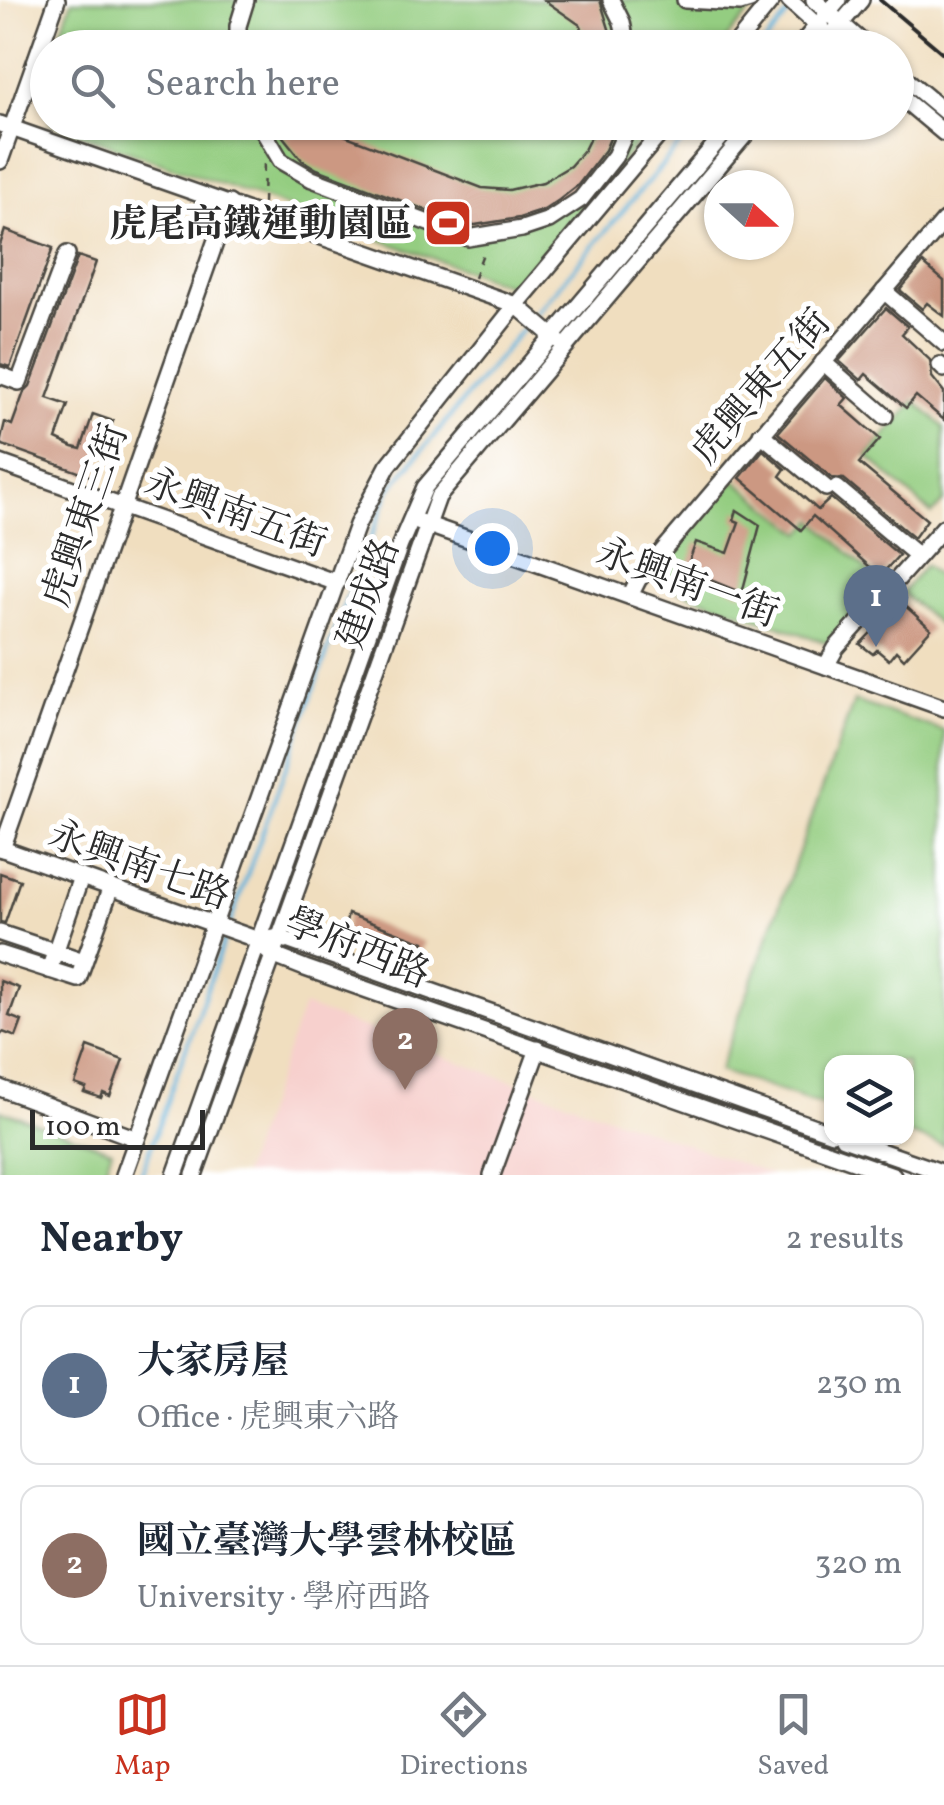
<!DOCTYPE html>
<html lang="en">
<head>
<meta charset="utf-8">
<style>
  body { margin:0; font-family:Vollkorn,"Noto Serif TC",serif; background:#f6f6f7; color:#1f2937 }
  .controls { position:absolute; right:30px; bottom:30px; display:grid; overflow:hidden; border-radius:20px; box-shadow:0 2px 8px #0004 }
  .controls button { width:90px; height:90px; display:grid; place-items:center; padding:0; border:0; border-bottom:2px solid #e0e1e3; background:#fff; color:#1f2937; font:50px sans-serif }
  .compass { position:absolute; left:704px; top:170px; width:90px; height:90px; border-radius:50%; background:#fff; box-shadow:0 2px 8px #0004; rotate:111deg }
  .scale { position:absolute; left:30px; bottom:25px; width:175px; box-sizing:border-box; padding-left:10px; border:5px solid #2b2b2b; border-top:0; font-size:28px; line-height:35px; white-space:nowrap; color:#2b2b2b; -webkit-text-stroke:8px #fff; paint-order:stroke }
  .you { position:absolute; left:492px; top:548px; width:35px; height:35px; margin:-25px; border:8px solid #fff; border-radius:50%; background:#1a73e8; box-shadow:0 0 0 15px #1a73e833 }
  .badge { display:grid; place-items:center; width:65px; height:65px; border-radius:50%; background:#c8321e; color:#fff; font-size:32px; font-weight:700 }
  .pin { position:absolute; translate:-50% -82px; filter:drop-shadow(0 2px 5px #0008) }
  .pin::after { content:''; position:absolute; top:52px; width:35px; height:30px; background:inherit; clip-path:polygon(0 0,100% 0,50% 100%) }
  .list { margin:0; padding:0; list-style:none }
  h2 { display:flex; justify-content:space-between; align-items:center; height:130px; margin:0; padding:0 40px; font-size:42px }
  h2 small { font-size:32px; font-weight:400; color:#747a83 }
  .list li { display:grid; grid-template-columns:65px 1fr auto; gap:30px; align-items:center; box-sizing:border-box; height:160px; margin:0 20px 20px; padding:0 20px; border:2px solid #e0e1e3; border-radius:20px }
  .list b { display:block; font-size:38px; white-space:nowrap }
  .list p { margin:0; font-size:32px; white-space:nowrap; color:#747a83 }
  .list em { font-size:32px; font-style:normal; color:#747a83 }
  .icon { flex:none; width:55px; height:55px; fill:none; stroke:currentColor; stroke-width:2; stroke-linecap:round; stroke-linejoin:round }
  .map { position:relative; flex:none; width:944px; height:1175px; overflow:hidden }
  .search { position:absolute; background:#fff; box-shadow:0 2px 8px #0004; left:30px; right:30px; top:30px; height:110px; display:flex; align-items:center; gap:25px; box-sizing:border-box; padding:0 35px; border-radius:55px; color:#747a83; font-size:38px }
  .sheet { height:490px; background:#fff }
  nav { display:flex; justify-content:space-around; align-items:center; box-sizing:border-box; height:140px; border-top:2px solid #e0e1e3; background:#fff; font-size:28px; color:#747a83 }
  nav a { display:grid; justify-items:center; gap:5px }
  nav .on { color:#c8321e }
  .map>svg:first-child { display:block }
  .built { fill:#f7d0cd }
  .green { fill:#94cd81; stroke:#607c56; stroke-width:2.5 }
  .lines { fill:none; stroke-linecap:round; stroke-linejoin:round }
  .stream { stroke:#60b2db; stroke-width:4 }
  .building { fill:#cc9882 }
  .minor-casing { stroke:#494641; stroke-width:20 }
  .path { stroke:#494641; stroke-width:2.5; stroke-dasharray:8 8; stroke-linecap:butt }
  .minor { stroke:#fff; stroke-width:15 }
  .rail { stroke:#2b2b2b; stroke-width:4 }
  .labels { text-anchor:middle; stroke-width:10; stroke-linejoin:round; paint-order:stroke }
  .poi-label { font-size:38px; font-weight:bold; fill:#2b2b2b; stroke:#fff; text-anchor:end }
  .street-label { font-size:38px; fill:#2b2b2b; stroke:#fff }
</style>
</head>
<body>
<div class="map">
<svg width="944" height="1175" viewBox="0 0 944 1175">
  <rect width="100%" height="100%" fill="#fff"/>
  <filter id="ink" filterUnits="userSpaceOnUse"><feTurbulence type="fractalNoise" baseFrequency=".01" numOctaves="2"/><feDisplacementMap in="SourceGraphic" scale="20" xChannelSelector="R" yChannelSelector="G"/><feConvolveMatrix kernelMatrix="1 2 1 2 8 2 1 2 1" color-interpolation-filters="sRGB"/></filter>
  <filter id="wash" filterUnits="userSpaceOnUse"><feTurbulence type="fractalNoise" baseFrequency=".0048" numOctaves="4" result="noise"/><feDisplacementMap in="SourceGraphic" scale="40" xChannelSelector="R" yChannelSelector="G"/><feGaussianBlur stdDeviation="2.25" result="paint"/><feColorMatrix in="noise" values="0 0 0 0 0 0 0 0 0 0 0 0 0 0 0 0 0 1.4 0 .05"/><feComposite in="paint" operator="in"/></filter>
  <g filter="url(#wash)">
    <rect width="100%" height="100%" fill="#f0debf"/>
    <polygon class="built" points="303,1006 772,1175 242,1175"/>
    <g class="green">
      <polygon points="72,0 760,0 719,47 55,48"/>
      <polygon points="48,123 655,123 518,282 508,285"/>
      <polygon points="915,401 944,427 944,501 932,514 867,456"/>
      <polygon points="735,480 802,533 814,520 881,583 827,643 663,585 658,570"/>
      <polygon points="925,565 944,582 944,629 902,593"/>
      <polygon points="854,701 944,731 944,1146 907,1133 906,1062 832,1062 831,1108 719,1071"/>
      <polygon points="0,1110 112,1150 103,1175 0,1175"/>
    </g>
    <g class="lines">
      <g class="stream">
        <polyline points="761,48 793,8"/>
        <polyline points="536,313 699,122"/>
        <polyline points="229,926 346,600 390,489 530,320"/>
        <polyline points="141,1175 226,935"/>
      </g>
    </g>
    <g id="blocks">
      <g class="building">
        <polygon points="544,0 600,0 615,48 593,48 580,25"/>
        <polygon points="271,122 310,122 482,188 509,190 543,182 570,166 584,150 598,122 617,122 605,150 578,185 559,200 544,210 519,218 475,225 463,224 317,169 302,160"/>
        <polygon points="5,230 53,248 10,367 0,364 0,245"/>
        <polygon points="78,256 96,262 47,398 68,405 56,439 73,447 81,449 93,414 113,421 95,478 0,444 5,422 12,425 24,392 30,386"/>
        <polygon points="923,263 944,281 944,316 927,303 922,309 900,290"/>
        <polygon points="886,308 908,327 902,334 930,360 932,377 944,392 944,420 916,396 906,408 866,374 861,380 839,361"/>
        <polygon points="825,378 847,398 841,405 880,439 859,463 927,520 914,538 844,479 832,478 778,433"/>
        <polygon points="763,450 785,469 780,476 818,510 831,498 899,555 880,576 813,516 801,530 740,478"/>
        <polygon points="737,510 760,525 742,593 686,570 696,542 728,553 739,522 734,520"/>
        <polygon points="901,602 931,629 904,659 896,651 889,660 877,650 873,654 860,644"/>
        <polygon points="0,873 20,880 5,923 0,922"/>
        <polygon points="348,914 424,942 417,962 343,936"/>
        <polygon points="0,981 19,988 9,1016 22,1021 16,1037 3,1032 0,1036"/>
        <polygon points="88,1047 123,1060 110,1096 103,1093 101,1098 84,1092 86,1088 75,1084"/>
      </g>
    </g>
  </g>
  <g filter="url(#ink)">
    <use href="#blocks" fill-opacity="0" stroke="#494641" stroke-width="2.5"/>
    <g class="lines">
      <g class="minor-casing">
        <g id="minor">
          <polyline points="611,0 622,22 627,48"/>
          <polyline points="685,0 740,3 750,0"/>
          <polyline points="789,0 842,48"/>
          <polyline points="814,0 869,48"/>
          <polyline points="238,48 238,26 246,0"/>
          <polyline points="733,48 772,0"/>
          <polyline points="798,48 839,0"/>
          <polyline points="820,48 861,0"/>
          <polyline points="896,71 944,111"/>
          <polyline points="896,93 944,133"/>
          <polyline points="258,122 281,161 312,179 468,238 522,229 549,220 581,199 615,156 630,122"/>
          <polyline points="0,124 516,305 557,340"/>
          <polyline points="0,161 57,0"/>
          <polyline points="884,291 944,343"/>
          <polyline points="823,362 885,416"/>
          <polyline points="940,365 944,369"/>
          <polyline points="0,375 19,382 67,254"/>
          <polyline points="761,434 826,488"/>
          <polyline points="0,463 337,583"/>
          <polyline points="837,488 918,556"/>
          <polyline points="420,522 944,708"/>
          <polyline points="630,596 638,580 944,221"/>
          <polyline points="826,666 836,648 944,527"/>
          <polyline points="0,848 250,937 272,955 305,968 893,1175"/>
          <polyline points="2,849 229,203"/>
          <polyline points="0,933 84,961"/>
          <polyline points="269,939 278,937 832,1133"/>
          <polyline points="0,954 78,979 111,887"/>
          <polyline points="49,970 81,877"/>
          <polyline points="0,1088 137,1139"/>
          <polyline points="843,1138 944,1173"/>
          <polyline points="124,1175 357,525 388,466 516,305 670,122"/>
          <polyline points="175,1175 400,545 425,487 734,122"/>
          <polyline points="194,1175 438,497 756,122"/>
          <polyline points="492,1175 538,1049"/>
        </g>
      </g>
      <g class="path">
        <polyline points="263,204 264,162"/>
        <polyline points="474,278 485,248"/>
      </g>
      <use href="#minor" class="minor"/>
      <polyline class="rail" points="880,0 944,54"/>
    </g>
  </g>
  <defs>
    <g id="stadium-square" transform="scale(2.5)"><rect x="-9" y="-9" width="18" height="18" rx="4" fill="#c8321e" stroke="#fff"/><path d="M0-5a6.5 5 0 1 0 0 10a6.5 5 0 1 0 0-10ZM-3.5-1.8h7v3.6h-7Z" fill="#fff"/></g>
  </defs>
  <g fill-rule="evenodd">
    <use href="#stadium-square" x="448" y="223"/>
  </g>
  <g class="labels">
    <g class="poi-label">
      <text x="413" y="236">虎尾高鐵運動園區</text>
    </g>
    <g class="street-label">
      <text transform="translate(760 386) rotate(-49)" y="13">虎興東五街</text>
      <text transform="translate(236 512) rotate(20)" y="13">永興南五街</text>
      <text transform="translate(84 515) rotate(-71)" y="13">虎興東三街</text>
      <text transform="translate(688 582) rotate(20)" y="13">永興南一街</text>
      <text transform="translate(367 593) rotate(-70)" y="13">建成路</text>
      <text transform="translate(140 864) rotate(20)" y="13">永興南七路</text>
      <text transform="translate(358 947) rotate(22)" y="13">學府西路</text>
    </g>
  </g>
</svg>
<div class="controls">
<button><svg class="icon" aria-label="layers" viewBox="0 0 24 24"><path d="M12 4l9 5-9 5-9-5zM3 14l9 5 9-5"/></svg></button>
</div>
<svg class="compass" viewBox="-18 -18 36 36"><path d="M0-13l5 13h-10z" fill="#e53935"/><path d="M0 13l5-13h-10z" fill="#747a83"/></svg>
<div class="scale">100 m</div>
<div class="you"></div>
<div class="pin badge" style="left:876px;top:647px;background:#5c6f8a">1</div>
<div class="pin badge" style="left:405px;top:1090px;background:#8d6e63">2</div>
<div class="search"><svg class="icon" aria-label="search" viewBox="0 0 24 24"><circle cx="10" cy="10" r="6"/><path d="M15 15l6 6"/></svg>Search here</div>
</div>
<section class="sheet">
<h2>Nearby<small>2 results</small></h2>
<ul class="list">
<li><span class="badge" style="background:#5c6f8a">1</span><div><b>大家房屋</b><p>Office · 虎興東六路</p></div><em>230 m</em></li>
<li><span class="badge" style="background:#8d6e63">2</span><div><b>國立臺灣大學雲林校區</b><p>University · 學府西路</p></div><em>320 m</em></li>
</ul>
</section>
<nav>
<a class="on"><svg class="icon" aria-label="map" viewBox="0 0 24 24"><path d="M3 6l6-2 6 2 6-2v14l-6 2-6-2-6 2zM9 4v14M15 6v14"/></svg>Map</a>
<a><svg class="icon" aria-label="directions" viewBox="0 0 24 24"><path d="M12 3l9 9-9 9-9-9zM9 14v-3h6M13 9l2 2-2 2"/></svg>Directions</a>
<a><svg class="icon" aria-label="saved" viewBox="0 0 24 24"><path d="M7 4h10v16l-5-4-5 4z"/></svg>Saved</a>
</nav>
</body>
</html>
